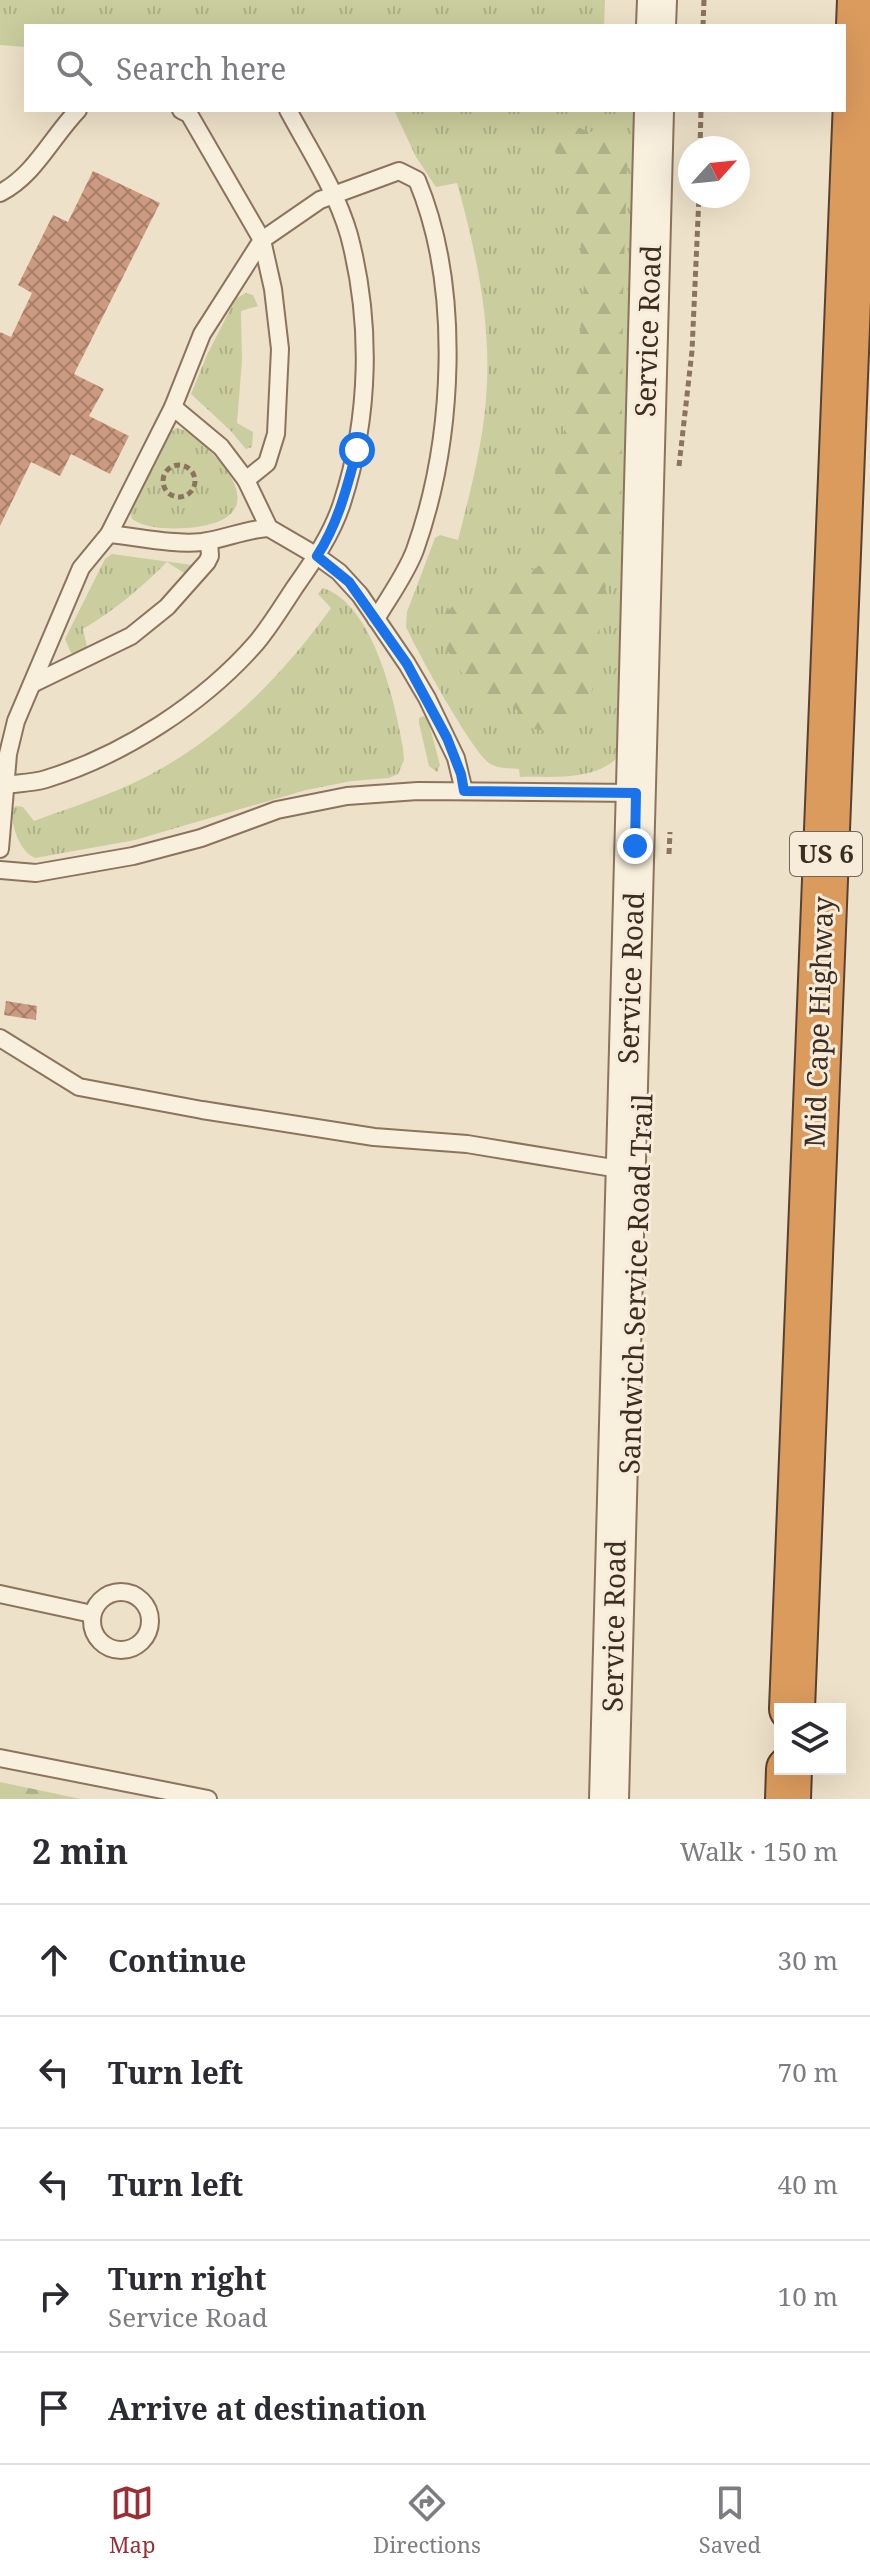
<!DOCTYPE html>
<html lang="en">
<head>
<meta charset="utf-8">
<style>
  body { margin:0; font-family:"Noto Serif",serif; background:#f2f2f3; color:#2b2b33 }
  .controls { position:absolute; right:24px; bottom:24px; display:grid; overflow:hidden; border-radius:0px; box-shadow:0 8px 32px #0002 }
  .controls button { width:72px; height:72px; display:grid; place-items:center; padding:0; border:0; border-bottom:2px solid #e1e1e2; background:#fff; color:#2b2b33; font:40px sans-serif }
  .compass { position:absolute; left:678px; top:136px; width:72px; height:72px; border-radius:50%; background:#fff; box-shadow:0 8px 32px #0002; rotate:63deg }
  .stop { position:absolute; width:24px; height:24px; margin:-18px; border:6px solid #1a73e8; border-radius:50%; background:#fff }
  .stop.end { background:#1a73e8; border-color:#fff; box-shadow:0 2px 8px #0008 }
  .list { margin:0; padding:0; list-style:none }
  h2 { display:flex; justify-content:space-between; align-items:center; height:104px; margin:0; padding:0 32px; font-size:34px }
  h2 small { font-size:26px; font-weight:400; color:#7c7c81 }
  .list li { display:grid; grid-template-columns:52px 1fr auto; gap:24px; align-items:center; box-sizing:border-box; height:112px; padding:0 32px; border-top:2px solid #e1e1e2 }
  .list b { display:block; font-size:30px; white-space:nowrap }
  .list p { margin:0; font-size:26px; white-space:nowrap; color:#7c7c81 }
  .list em { font-size:26px; font-style:normal; color:#7c7c81 }
  .icon { flex:none; width:44px; height:44px; fill:none; stroke:currentColor; stroke-width:2; stroke-linecap:round; stroke-linejoin:round }
  .map { position:relative; flex:none; width:870px; height:1799px; overflow:hidden }
  .search { position:absolute; background:#fff; box-shadow:0 8px 32px #0002; left:24px; right:24px; top:24px; height:88px; display:flex; align-items:center; gap:20px; box-sizing:border-box; padding:0 28px; border-radius:0px; color:#7c7c81; font-size:30px }
  .sheet { height:664px; background:#fff }
  nav { display:flex; justify-content:space-around; align-items:center; box-sizing:border-box; height:112px; border-top:2px solid #e1e1e2; background:#fff; font-size:22px; color:#7c7c81 }
  nav a { display:grid; justify-items:center; gap:4px }
  nav .on { color:#992f36 }
  .map>svg:first-child { display:block }
  .grass { fill:url(#grass-tufts) }
  .forest { fill:url(#forest-firs) }
  .building { fill:url(#building-cross-hatch) }
  .lines { fill:none; stroke-linecap:round; stroke-linejoin:round }
  .service-casing { stroke:#8b735e; stroke-width:20 }
  .tertiary-casing { stroke:#8b735e; stroke-width:42 }
  .motorway-casing { stroke:#594132; stroke-width:48 }
  .path { stroke:#8b735e; stroke-width:5; stroke-dasharray:6 4; stroke-linecap:butt }
  .service { stroke:#f9efdd; stroke-width:16 }
  .tertiary { stroke:#f9efdd; stroke-width:38 }
  .motorway { stroke:#db9b5d; stroke-width:44 }
  .route { stroke:#1a73e8; stroke-width:10 }
  .labels { text-anchor:middle; stroke-width:6; stroke-linejoin:round; paint-order:stroke }
  .shield { fill:#f6ecd9; stroke:#746658; stroke-width:2 }
  .shield-label { font-size:26px; font-weight:bold; fill:#3c2c21 }
  .street-label { font-size:28px; fill:#3c2c21; stroke:#f6ecd9 }
</style>
</head>
<body>
<div class="map">
<svg width="870" height="1799" viewBox="0 0 870 1799">
  <defs>
    <pattern id="grass-tufts" width="24" height="20" patternUnits="userSpaceOnUse" patternTransform="scale(2)"><rect width="24" height="20" fill="#cacd9d"/><path d="M3 7l-1-3M5 7V3M7 7l1-3M15 17l-1-3M17 17v-4M19 17l1-3" fill="none" stroke="#aeb087"/></pattern>
    <pattern id="forest-firs" width="22" height="20" patternUnits="userSpaceOnUse" patternTransform="scale(2)"><rect width="22" height="20" fill="#cacd9d"/><path d="M5 1l3.5 6h-7zM16 11l3.5 6h-7z" fill="#aeb087"/></pattern>
    <pattern id="building-cross-hatch" width="8" height="8" patternUnits="userSpaceOnUse" patternTransform="scale(2)"><rect width="8" height="8" fill="#cc9a80"/><path d="M0 0l8 8M0 8l8-8" fill="none" stroke="#a77e68"/></pattern>
  </defs>
  <rect width="100%" height="100%" fill="#eee1c9"/>
  <g class="grass">
    <polygon points="0,0 605,0 604,26 26,26 26,47 0,45"/>
    <path d="M394 110H640L622 753C597 782 556 776 520 777L519 769C509 768 498 769 489 763 471 750 417 651 406 627L407 612 435 538 440 535 458 540C471 489 485 437 487 383 490 315 475 248 457 183L436 187 416 157Z"/>
    <polygon points="246,293 253,295 258,306 241,311 242,361 237,423 253,432 252,447 246,449 230,430 191,394 207,355 232,306 237,298"/>
    <path d="M176 428C191 430 201 442 211 452 251 493 248 523 187 528 170 529 146 529 132 519L130 512 166 437Z"/>
    <path d="M112 554 192 565 190 570 184 573 167 562C141 588 115 610 83 629L87 647 81 653H71L65 639 105 559Z"/>
    <path d="M323 588C374 605 395 702 403 748L404 760 398 774 389 778 352 781 306 790 135 840 35 858C19 851 11 825 12 809L16 806 23 807 34 821C77 805 124 791 164 767 231 728 286 671 331 608L318 594Z"/>
    <polygon points="424,716 428,720 440,765 437,772 429,766 419,723 419,718"/>
  </g>
  <g class="forest">
    <path d="M554 122 623 140 628 146 623 297 621 538 615 568 606 584 591 697C578 733 568 737 531 728L516 709 486 699 472 689 439 637 437 626 442 616 453 606 547 563 554 548 555 473 577 370 584 283 579 227 567 173 550 143 548 124Z"/>
    <polygon points="0,1782 81,1799 0,1799"/>
  </g>
  <g class="building">
    <polygon points="93,171 160,203 74,374 104,389 89,416 129,436 110,474 71,454 60,476 31,462 0,526 0,332 11,337 32,293 18,285 53,215 68,222"/>
    <polygon points="6,1001 37,1006 36,1020 4,1015"/>
  </g>
  <g class="lines">
    <g class="service-casing">
      <g id="service">
        <polyline points="181,110 189,114 262,240 273,289 280,349 276,434 267,463 246,480"/>
        <path d="M0 193C35 175 51 138 78 110"/>
        <polyline points="173,407 221,447 246,480 269,528 317,556 339,572 360,595 407,664 427,698 456,758 464,791"/>
        <path d="M109 534C139 537 172 545 202 542 225 539 246 529 269 528"/>
        <polyline points="32,684 131,636 167,607 207,562 210,556 209,541"/>
        <path d="M4 785C18 783 33 783 46 779 124 755 204 703 257 642 271 625 283 605 295 587 314 560 332 534 342 503 370 417 372 322 349 235 336 190 310 151 288 110"/>
        <path d="M0 849 8 754 16 721 81 568 109 534 173 407 202 334 262 240 320 200 399 171 417 180C462 288 454 440 415 550 406 574 389 597 376 619"/>
        <polyline points="0,870 36,873 133,856 201,838 277,810 347,796 418,791 636,793"/>
        <polyline points="0,1038 79,1087 202,1110 374,1137 467,1144 625,1170"/>
        <circle cx="121" cy="1621" r="29"/>
        <polyline points="0,1594 92,1614"/>
        <polyline points="0,1758 208,1799"/>
      </g>
    </g>
    <g class="tertiary-casing">
      <g id="tertiary">
        <polyline points="656,26 657,0"/>
        <polyline points="609,1799 654,110"/>
      </g>
    </g>
    <g class="motorway-casing">
      <g id="motorway">
        <polyline points="792,1709 860,0"/>
        <polyline points="788,1799 789,1769"/>
      </g>
    </g>
    <g class="path">
      <polyline points="703,26 704,0"/>
      <polyline points="700,148 701,110"/>
      <circle cx="179" cy="481" r="16"/>
      <polyline points="679,466 692,351 699,196"/>
      <polyline points="669,854 670,832"/>
    </g>
    <use href="#service" class="service"/>
    <use href="#tertiary" class="tertiary"/>
    <use href="#motorway" class="motorway"/>
  </g>
  <g class="lines">
    <path class="route" d="M357 450C347 487 338 524 317 556L349 582 407 664 447 738 461 774 464 791 636 793 635 846"/>
  </g>
  <g class="labels">
    <rect class="shield" x="790" y="832" width="72" height="44" rx="6"/>
    <g class="shield-label">
      <text x="826" y="863">US 6</text>
    </g>
    <g class="street-label">
      <text transform="translate(648 331) rotate(-88)" y="10">Service Road</text>
      <text transform="translate(631 978) rotate(-88)" y="10">Service Road</text>
      <text transform="translate(819 1022) rotate(-88)" y="10">Mid Cape Highway</text>
      <text transform="translate(636 1284) rotate(-88)" y="10">Sandwich Service Road Trail</text>
      <text transform="translate(614 1626) rotate(-89)" y="10">Service Road</text>
    </g>
  </g>
</svg>
<div class="controls">
<button><svg class="icon" aria-label="layers" viewBox="0 0 24 24"><path d="M12 4l9 5-9 5-9-5zM3 14l9 5 9-5"/></svg></button>
</div>
<svg class="compass" viewBox="-18 -18 36 36"><path d="M0-13l5 13h-10z" fill="#e53935"/><path d="M0 13l5-13h-10z" fill="#7c7c81"/></svg>
<div class="stop" style="left:357px;top:450px"></div>
<div class="stop end" style="left:635px;top:846px"></div>
<div class="search"><svg class="icon" aria-label="search" viewBox="0 0 24 24"><circle cx="10" cy="10" r="6"/><path d="M15 15l6 6"/></svg>Search here</div>
</div>
<section class="sheet">
<h2>2 min<small>Walk · 150 m</small></h2>
<ul class="list">
<li><svg class="icon" aria-label="ahead" viewBox="0 0 24 24"><path d="M12 20V5M6 11l6-6 6 6"/></svg><div><b>Continue</b></div><em>30 m</em></li>
<li><svg class="icon" aria-label="left" viewBox="0 0 24 24"><path d="M17 20v-9H6M10 6l-5 5 5 5"/></svg><div><b>Turn left</b></div><em>70 m</em></li>
<li><svg class="icon" aria-label="left" viewBox="0 0 24 24"><path d="M17 20v-9H6M10 6l-5 5 5 5"/></svg><div><b>Turn left</b></div><em>40 m</em></li>
<li><svg class="icon" aria-label="right" viewBox="0 0 24 24"><path d="M7 20v-9h11M14 6l5 5-5 5"/></svg><div><b>Turn right</b><p>Service Road</p></div><em>10 m</em></li>
<li><svg class="icon" aria-label="arrive" viewBox="0 0 24 24"><path d="M6 21V4h12l-3 4 3 4H6"/></svg><div><b>Arrive at destination</b></div></li>
</ul>
</section>
<nav>
<a class="on"><svg class="icon" aria-label="map" viewBox="0 0 24 24"><path d="M3 6l6-2 6 2 6-2v14l-6 2-6-2-6 2zM9 4v14M15 6v14"/></svg>Map</a>
<a><svg class="icon" aria-label="directions" viewBox="0 0 24 24"><path d="M12 3l9 9-9 9-9-9zM9 14v-3h6M13 9l2 2-2 2"/></svg>Directions</a>
<a><svg class="icon" aria-label="saved" viewBox="0 0 24 24"><path d="M7 4h10v16l-5-4-5 4z"/></svg>Saved</a>
</nav>
</body>
</html>
